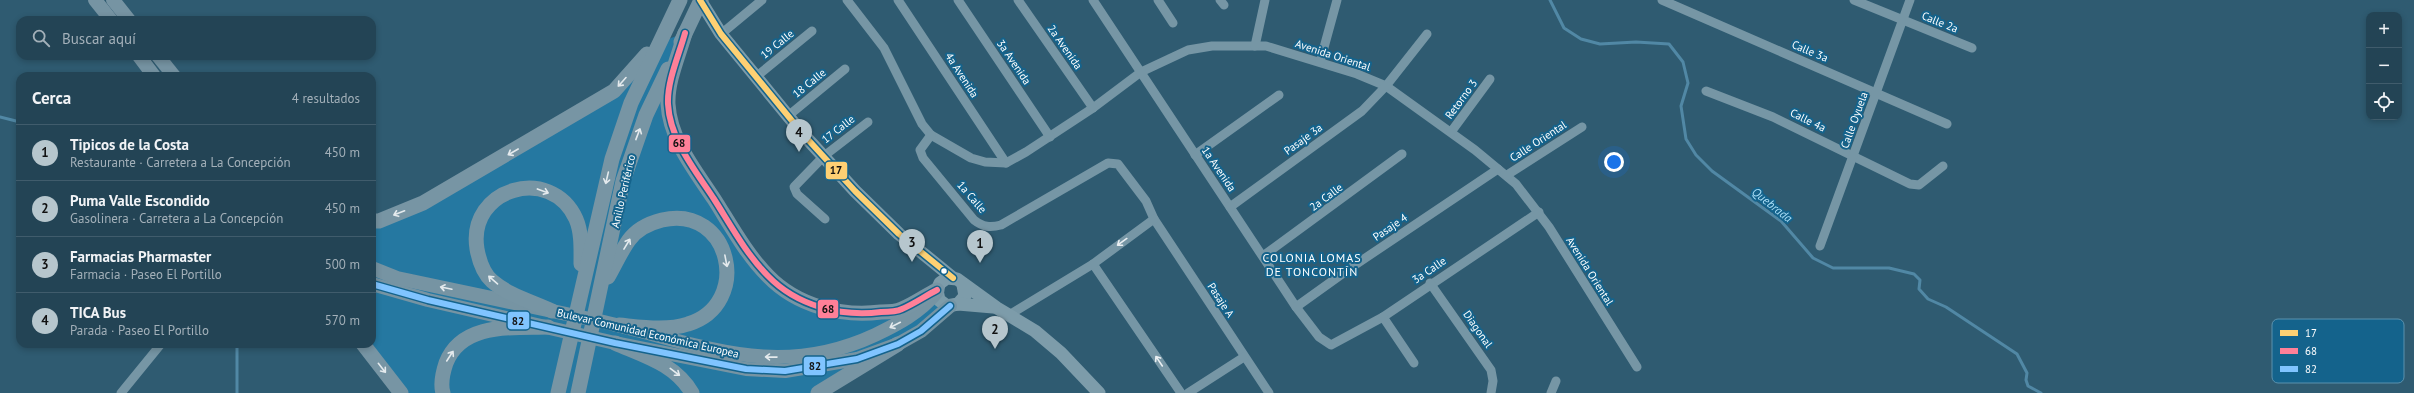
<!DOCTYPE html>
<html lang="es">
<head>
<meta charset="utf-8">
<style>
  body { margin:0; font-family:"PT Sans",sans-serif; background:#2f4e5f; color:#f1f3f6 }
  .controls { position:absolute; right:12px; top:12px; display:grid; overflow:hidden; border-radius:8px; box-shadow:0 2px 6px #0003 }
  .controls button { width:36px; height:36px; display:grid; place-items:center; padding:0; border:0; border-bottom:1px solid #405c6c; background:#234455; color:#f1f3f6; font:20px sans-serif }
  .you { position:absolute; left:1614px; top:162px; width:14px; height:14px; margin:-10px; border:3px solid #fff; border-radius:50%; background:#1a73e8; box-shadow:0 0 0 6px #1a73e833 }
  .badge { display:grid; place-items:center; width:26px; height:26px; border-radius:50%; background:#b6c6cd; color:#111; font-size:13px; font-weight:700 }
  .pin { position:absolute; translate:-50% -33px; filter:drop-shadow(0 1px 2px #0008) }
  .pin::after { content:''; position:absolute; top:21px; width:14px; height:12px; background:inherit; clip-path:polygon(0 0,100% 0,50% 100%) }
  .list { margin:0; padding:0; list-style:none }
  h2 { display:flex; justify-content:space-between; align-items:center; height:52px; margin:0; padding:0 16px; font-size:17px }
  h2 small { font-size:13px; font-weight:400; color:#a3b0b9 }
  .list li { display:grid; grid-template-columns:26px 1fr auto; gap:12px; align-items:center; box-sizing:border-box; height:56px; padding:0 16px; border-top:1px solid #405c6c }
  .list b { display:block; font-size:15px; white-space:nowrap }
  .list p { margin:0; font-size:13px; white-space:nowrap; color:#a3b0b9 }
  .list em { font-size:13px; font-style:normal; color:#a3b0b9 }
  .icon { flex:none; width:22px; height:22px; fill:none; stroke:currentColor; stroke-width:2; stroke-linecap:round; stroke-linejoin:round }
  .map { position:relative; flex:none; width:2414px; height:393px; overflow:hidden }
  .search { position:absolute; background:#234455; box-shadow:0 2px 6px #0003; left:16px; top:16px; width:360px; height:44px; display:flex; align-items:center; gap:10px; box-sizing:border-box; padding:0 14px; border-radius:12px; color:#a3b0b9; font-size:15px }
  .panel { position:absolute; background:#234455; box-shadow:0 2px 6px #0003; left:16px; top:72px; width:360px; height:276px; border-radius:12px }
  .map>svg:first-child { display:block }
  .green { fill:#2578a1 }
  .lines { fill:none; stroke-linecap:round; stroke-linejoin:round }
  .stream { stroke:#5188a5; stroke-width:3 }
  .minor { stroke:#7696a5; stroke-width:9 }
  .secondary { stroke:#7d9caa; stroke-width:13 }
  .primary { stroke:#7694a3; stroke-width:14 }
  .trunk { stroke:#7795a4; stroke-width:15 }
  .bus-1-casing { stroke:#14638c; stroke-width:9 }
  .bus-2-casing { stroke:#14638c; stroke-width:9 }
  .bus-3-casing { stroke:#14638c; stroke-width:9 }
  .bus-1 { stroke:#fed073; stroke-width:6 }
  .bus-2 { stroke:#ff8098; stroke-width:6 }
  .bus-3 { stroke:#80c4ff; stroke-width:6 }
  .oneway { stroke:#e4eaed }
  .oneway2 { stroke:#eaeff2 }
  .bus-dot { fill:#fff; stroke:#14638c; stroke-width:1.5 }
  .labels { text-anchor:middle; stroke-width:4; stroke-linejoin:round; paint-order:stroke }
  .street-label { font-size:11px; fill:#fff; stroke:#14638c }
  .water-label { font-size:12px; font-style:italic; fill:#a9def7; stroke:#14638c }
  .neighbourhood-label { font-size:12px; letter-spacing:1px; fill:#fff; stroke:#14638c }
  .key { fill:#14638c; stroke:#5a92ae; stroke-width:1 }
  .key-label { font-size:11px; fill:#fff }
  .line-badge { stroke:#14638c; stroke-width:1.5 }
  .pale-badge-label { font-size:11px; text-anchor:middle; font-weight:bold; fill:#111 }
</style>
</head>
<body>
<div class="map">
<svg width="2414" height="393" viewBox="0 0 2414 393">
  <rect width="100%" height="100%" fill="#2f5b71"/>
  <polygon class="green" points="685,33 670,88 686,156 785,291 865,314 936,293 950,306 818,393 401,393 372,344 372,221 379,221 614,91 657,43"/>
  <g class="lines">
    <g class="stream">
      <polyline points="1550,0 1564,28 1581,39 1600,44 1636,42 1669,44 1683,62 1688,83 1681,106 1686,139 1696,155 1712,171 1781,221 1813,258 1833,268 1889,268 1914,274 1920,280 1919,289 1928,299 1946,307 2017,354 2027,373 2026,380 2028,386 2041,393"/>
      <polyline points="0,117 20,122"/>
      <polyline points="237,344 237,393"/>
    </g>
    <g class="minor">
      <polyline points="847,0 884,48 922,124 931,135 971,158 985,162 1006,163 1026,152 1093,108 1141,72 1188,50 1212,46 1266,46 1357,74 1386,86 1475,150 1516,184 1549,227 1637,367"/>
      <polyline points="898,0 1006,163"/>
      <polyline points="958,0 1050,137"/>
      <polyline points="1018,0 1093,108"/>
      <polyline points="1093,0 1296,307 1319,337 1331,345 1383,317 1539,212"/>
      <polyline points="1158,0 1173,23"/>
      <polyline points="1220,0 1224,5"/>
      <polyline points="1662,0 1947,124"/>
      <polyline points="1854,0 1972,48"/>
      <polyline points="721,34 762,0"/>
      <polyline points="1255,46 1265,0"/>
      <polyline points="1320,62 1337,0"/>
      <polyline points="757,76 812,31"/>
      <polyline points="1706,91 1773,117 1910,184 1919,185 1943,166"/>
      <polyline points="788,116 845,69"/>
      <polyline points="1451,132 1490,79"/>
      <path d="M931 135 920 150 923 158 974 220C983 227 990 228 1001 225L1108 163 1118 164 1146 201 1154 219 1269 393"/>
      <polyline points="1195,155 1279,95"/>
      <polyline points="1507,175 1582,127"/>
      <polyline points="1230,207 1362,111 1386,86 1427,34"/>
      <polyline points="825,219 797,194 794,187 824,156 868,122"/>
      <polyline points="1820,246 1910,0"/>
      <polyline points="1263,256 1402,154"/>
      <polyline points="1093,264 1181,393"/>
      <polyline points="1430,283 1491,370 1493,381 1491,393"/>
      <polyline points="1296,307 1349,269 1498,169"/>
      <polyline points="1009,315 1093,264 1154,219"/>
      <polyline points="1383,317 1414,363"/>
      <polyline points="121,393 161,344"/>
      <polyline points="1188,393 1244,357"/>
      <polyline points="1551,393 1556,381"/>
    </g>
    <g class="secondary">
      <polyline points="700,0 721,34 802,133 855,191 899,234 953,278"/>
      <polyline points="963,285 965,296 958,304 947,306 939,300 937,290 940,283 947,278 957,279 997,308 1035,331 1061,353 1099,393"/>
      <polyline points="958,304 993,307"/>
    </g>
    <g class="primary">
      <polyline points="95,0 111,20"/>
      <polyline points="113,0 129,20"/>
      <polyline points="139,56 154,76"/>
      <polyline points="158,56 174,76"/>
      <path d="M372 268 397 278C466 292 535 307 604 322 701 344 776 381 875 335 898 324 919 313 936 293"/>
      <polyline points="372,284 428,300 615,343 746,369 785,371 857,359 898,344 921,331 950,306"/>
    </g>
    <g class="trunk">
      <path d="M685 33C679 55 667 81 668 104 670 140 695 170 714 199 730 224 746 254 768 276 797 306 841 317 881 312 888 312 896 312 902 309 914 304 925 296 937 290"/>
      <polyline points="681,42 701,0"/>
      <polyline points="372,221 379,221 423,203 614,91 647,54"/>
      <path d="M608 277C615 265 621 251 629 240 637 229 650 223 662 220 731 204 753 304 688 324 667 331 641 327 619 325"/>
      <path d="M552 311C533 302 508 295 492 281 483 273 479 260 477 249 467 188 551 164 576 219 582 233 581 249 581 264"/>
      <path d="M615 343C645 356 675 364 692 393"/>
      <polyline points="363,344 401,393"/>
      <path d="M443 393C440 383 443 372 446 363 462 322 513 328 548 327"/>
      <polyline points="558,393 612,159 631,103 680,0"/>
      <polyline points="578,393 623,181 646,115 668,69"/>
      <polyline points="818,393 898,344"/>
    </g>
    <g class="bus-1-casing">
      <polyline id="bus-1" points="700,0 721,34 802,133 855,191 899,234 953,278"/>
    </g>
    <g class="bus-2-casing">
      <path id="bus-2" d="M685 33C679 55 667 81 668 104 670 140 695 170 714 199 730 224 746 254 768 276 797 306 841 317 881 312 888 312 896 312 902 309 914 304 925 296 937 290"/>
    </g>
    <g class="bus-3-casing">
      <polyline id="bus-3" points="372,284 428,300 615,343 746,369 785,371 857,359 898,344 921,331 950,306"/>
    </g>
    <use href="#bus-1" class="bus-1"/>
    <use href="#bus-2" class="bus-2"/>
    <use href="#bus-3" class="bus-3"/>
  </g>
  <defs><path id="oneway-shaft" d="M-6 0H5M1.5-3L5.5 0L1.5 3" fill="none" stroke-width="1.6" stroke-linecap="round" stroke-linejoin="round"/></defs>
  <g class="oneway">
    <use href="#oneway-shaft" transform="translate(622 82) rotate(132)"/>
    <use href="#oneway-shaft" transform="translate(638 134) rotate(-69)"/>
    <use href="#oneway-shaft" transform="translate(513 152) rotate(150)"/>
    <use href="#oneway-shaft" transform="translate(607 178) rotate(103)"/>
    <use href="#oneway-shaft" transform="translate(543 191) rotate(20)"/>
    <use href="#oneway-shaft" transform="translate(399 213) rotate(159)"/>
    <use href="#oneway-shaft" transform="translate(627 244) rotate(-59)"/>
    <use href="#oneway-shaft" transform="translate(726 261) rotate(79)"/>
    <use href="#oneway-shaft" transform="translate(493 280) rotate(-139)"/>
    <use href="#oneway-shaft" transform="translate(446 288) rotate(-168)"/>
    <use href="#oneway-shaft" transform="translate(895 325) rotate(153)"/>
    <use href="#oneway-shaft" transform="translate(450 356) rotate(-57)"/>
    <use href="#oneway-shaft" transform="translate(771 357) rotate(-179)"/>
    <use href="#oneway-shaft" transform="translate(382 368) rotate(52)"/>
    <use href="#oneway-shaft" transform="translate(675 372) rotate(37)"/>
  </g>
  <g class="oneway2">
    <use href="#oneway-shaft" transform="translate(1122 242) rotate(144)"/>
    <use href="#oneway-shaft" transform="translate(1159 361) rotate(-124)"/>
  </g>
  <circle class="bus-dot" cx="944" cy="271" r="3.5"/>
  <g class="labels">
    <g class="street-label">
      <text transform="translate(1940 22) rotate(22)" y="4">Calle 2a</text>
      <text transform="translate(777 44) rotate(-39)" y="4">19 Calle</text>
      <text transform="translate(1065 47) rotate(55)" y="4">2a Avenida</text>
      <text transform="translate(1810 51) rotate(23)" y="4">Calle 3a</text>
      <text transform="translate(1333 55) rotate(18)" y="4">Avenida Oriental</text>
      <text transform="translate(1014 62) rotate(56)" y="4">3a Avenida</text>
      <text transform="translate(962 75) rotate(57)" y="4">4a Avenida</text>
      <text transform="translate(809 83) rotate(-39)" y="4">18 Calle</text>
      <text transform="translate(1461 99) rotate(-54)" y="4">Retorno 3</text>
      <text transform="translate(1808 120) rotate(26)" y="4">Calle 4a</text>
      <text transform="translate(1854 120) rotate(-70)" y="4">Calle Oyuela</text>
      <text transform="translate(838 129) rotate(-38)" y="4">17 Calle</text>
      <text transform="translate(1303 139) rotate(-36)" y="4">Pasaje 3a</text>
      <text transform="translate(1538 141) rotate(-33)" y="4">Calle Oriental</text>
      <text transform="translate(1219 169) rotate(56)" y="4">1a Avenida</text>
      <text transform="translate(623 191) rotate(-77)" y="4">Anillo Periférico</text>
      <text transform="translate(972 197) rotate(49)" y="4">1a Calle</text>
      <text transform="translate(1326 197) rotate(-37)" y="4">2a Calle</text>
      <text transform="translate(1390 227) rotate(-34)" y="4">Pasaje 4</text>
      <text transform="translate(1429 270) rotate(-34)" y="4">3a Calle</text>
      <text transform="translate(1590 271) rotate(58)" y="4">Avenida Oriental</text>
      <text transform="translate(1221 300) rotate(57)" y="4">Pasaje A</text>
      <text transform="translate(1478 329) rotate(55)" y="4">Diagonal</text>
      <text transform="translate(648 333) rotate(13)" y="4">Bulevar Comunidad Económica Europea</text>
    </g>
    <g class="water-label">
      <text transform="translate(1772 205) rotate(39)" y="4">Quebrada</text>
    </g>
    <g class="neighbourhood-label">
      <text x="1312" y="262">COLONIA LOMAS<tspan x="1312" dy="14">DE TONCONTÍN</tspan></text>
    </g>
  </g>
  <rect x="2272" y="319" width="132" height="64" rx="6" class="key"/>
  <rect x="2280" y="330" width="18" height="6" fill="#fed073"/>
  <rect x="2280" y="348" width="18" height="6" fill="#ff8098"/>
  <rect x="2280" y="366" width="18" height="6" fill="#80c4ff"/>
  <g class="key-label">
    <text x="2305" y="337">17</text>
    <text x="2305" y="355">68</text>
    <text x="2305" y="373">82</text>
  </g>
  <g class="line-badge">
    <rect x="668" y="134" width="23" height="19" rx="4" fill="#ff8098"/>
    <rect x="825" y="161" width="23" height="19" rx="4" fill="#fed073"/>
    <rect x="817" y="299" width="22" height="20" rx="4" fill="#ff8098"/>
    <rect x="507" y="311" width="23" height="19" rx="4" fill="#80c4ff"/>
    <rect x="803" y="356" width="23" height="20" rx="4" fill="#80c4ff"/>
  </g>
  <g class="pale-badge-label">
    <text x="679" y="147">68</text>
    <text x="836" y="174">17</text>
    <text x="828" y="313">68</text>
    <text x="518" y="325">82</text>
    <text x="815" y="370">82</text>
  </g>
</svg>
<div class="controls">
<button>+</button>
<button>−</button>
<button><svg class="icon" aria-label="locate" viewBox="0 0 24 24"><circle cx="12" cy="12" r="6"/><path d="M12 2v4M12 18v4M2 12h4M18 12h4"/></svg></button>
</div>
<div class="you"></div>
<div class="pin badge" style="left:980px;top:263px">1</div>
<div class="pin badge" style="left:995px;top:349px">2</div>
<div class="pin badge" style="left:912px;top:262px">3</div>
<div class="pin badge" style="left:799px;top:152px">4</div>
<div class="search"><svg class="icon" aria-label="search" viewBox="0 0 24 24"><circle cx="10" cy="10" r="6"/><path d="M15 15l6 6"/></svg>Buscar aquí</div>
<section class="panel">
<h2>Cerca<small>4 resultados</small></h2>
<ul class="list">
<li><span class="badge">1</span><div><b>Tipicos de la Costa</b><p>Restaurante · Carretera a La Concepción</p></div><em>450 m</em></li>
<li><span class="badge">2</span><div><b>Puma Valle Escondido</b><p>Gasolinera · Carretera a La Concepción</p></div><em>450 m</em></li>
<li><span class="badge">3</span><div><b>Farmacias Pharmaster</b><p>Farmacia · Paseo El Portillo</p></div><em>500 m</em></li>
<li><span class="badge">4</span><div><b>TICA Bus</b><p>Parada · Paseo El Portillo</p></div><em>570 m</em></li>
</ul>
</section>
</div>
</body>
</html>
